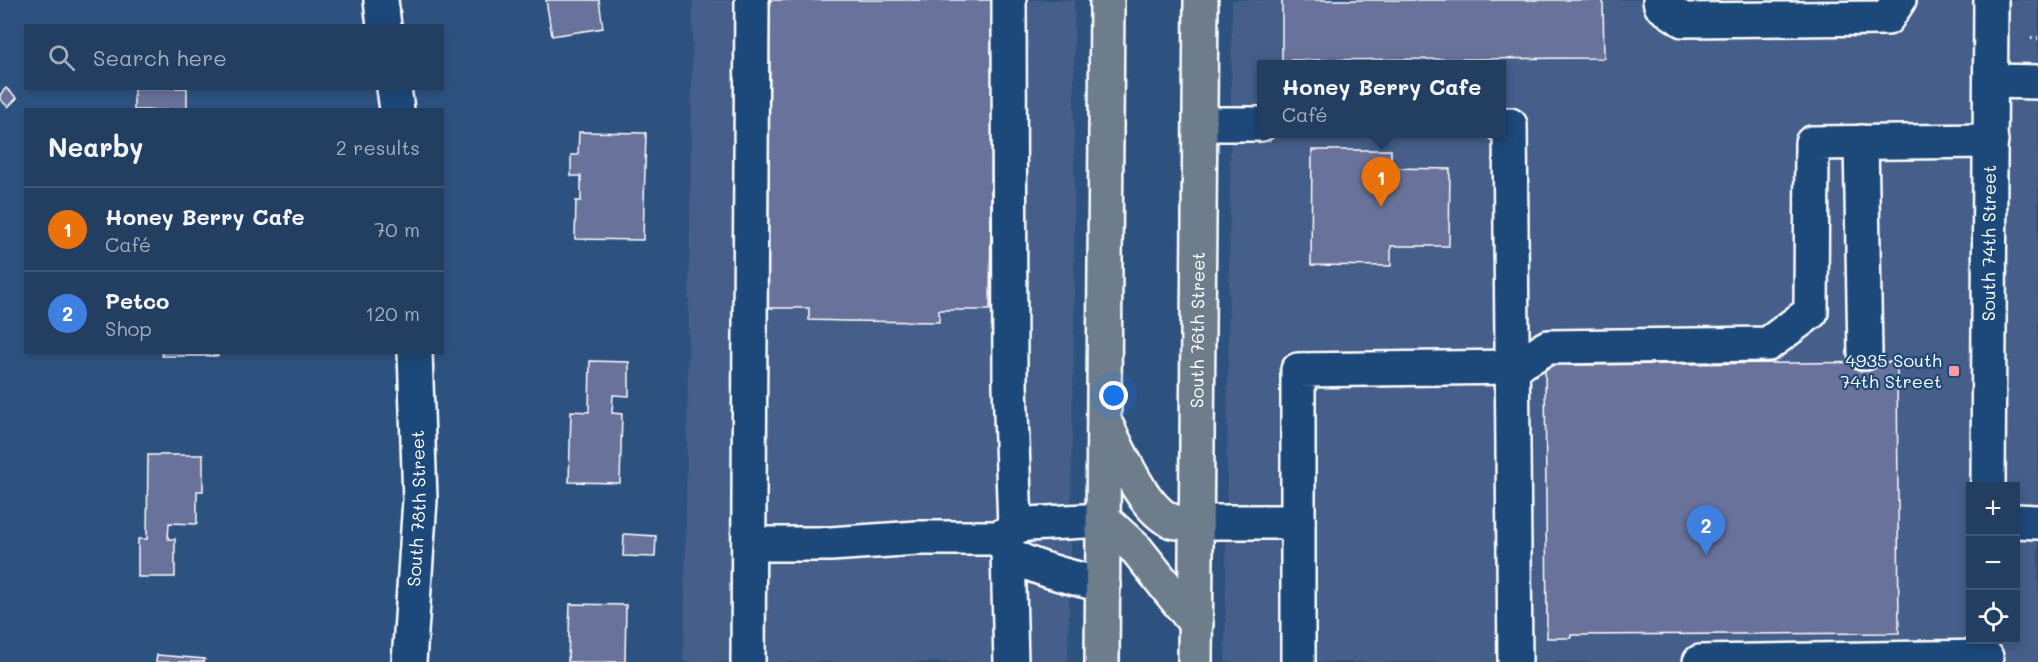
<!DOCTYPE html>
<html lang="en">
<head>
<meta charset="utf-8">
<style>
  body { margin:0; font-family:Mali,sans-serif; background:#2e4969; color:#f1f3f6 }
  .controls { position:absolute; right:18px; bottom:18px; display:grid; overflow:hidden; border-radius:0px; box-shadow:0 3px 9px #0003 }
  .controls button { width:54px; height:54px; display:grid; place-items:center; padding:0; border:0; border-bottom:2px solid #3f5775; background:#223e60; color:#f1f3f6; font:30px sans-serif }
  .you { position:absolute; left:1114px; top:396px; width:21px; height:21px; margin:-15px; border:4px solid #fff; border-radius:50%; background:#1a73e8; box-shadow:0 0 0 9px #1a73e833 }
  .badge { display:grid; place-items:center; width:39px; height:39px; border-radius:50%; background:#bca0f2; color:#fff; font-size:20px; font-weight:700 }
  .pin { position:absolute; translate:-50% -50px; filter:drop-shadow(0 2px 3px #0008) }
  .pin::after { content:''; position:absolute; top:32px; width:21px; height:18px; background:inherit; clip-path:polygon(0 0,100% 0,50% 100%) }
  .popup { position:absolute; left:1257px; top:60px; width:249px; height:78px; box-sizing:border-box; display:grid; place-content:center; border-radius:0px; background:#223e60; filter:drop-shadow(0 2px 4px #0005); font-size:20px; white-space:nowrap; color:#a2aebd }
  .popup b { font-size:22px; color:#f1f3f6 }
  .popup::after { content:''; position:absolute; left:50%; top:100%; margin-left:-12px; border:12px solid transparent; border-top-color:#223e60 }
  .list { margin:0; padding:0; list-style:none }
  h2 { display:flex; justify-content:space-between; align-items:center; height:78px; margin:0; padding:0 24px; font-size:26px }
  h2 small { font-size:20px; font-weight:400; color:#a2aebd }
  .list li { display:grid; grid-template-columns:39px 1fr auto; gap:18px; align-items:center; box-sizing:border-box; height:84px; padding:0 24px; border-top:2px solid #3f5775 }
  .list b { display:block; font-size:22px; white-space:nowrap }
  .list p { margin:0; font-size:20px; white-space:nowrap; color:#a2aebd }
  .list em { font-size:20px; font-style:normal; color:#a2aebd }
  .icon { flex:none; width:33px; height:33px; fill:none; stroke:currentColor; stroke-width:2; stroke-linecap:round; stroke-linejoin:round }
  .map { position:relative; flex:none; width:2038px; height:662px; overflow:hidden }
  .search { position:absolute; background:#223e60; box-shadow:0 3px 9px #0003; left:24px; top:24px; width:420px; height:66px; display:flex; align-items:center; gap:15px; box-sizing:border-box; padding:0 21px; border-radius:0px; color:#a2aebd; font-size:22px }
  .panel { position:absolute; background:#223e60; box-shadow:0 3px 9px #0003; left:24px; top:108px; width:420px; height:246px; border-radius:0px }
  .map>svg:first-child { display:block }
  .built { fill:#445f8a; fill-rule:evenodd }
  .building { fill:#69729a; stroke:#fff; stroke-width:1.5 }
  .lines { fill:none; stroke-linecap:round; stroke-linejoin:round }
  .minor-casing { stroke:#fff; stroke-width:38 }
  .major-casing { stroke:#fff; stroke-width:38 }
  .path { stroke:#fff; stroke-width:4; stroke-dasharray:1.5 4.5; stroke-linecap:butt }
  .minor { stroke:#1f4a7a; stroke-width:33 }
  .major { stroke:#6d7d8c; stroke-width:33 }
  .poi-dot { fill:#ff9aa2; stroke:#1f4a7a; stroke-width:2 }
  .labels { text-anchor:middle; stroke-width:4.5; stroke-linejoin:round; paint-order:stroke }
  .street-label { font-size:18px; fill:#fff; stroke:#1f4a7a }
  .poi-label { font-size:18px; fill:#fff; stroke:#1f4a7a; text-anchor:end }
</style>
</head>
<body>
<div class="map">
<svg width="2038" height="662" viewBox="0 0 2038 662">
  <rect width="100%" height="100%" fill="#2e5280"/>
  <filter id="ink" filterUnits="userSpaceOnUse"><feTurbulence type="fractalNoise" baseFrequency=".0167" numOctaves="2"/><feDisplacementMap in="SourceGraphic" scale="12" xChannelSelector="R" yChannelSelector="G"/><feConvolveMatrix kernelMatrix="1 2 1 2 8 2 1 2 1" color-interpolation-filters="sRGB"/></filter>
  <g filter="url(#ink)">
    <g class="built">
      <polygon points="693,0 1074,0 1074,336 1068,662 684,662"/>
      <path d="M1232 0H2038V662H1225ZM1261 64H1501V134H1261ZM1970 486H2016V640H1970Z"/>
    </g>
    <g class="building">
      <polygon points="546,0 599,0 603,28 552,36"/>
      <polygon points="770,0 993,0 990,310 939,310 939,322 846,321 809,320 809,308 768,308"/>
      <polygon points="1282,0 1603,0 1604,58 1282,60"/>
      <polygon points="6,88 17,98 8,107 0,99 0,95"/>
      <rect x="134" y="88" width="53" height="22"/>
      <polygon points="579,132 646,133 643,240 575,239 576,201 581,201 581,176 571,176 571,155 578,155"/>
      <polygon points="1312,150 1391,150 1391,168 1450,169 1449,246 1391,246 1391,266 1311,265"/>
      <rect x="162" y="352" width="56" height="4"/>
      <polygon points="590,361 629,362 629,396 613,395 612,413 622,414 620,483 569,482 571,411 589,412"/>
      <polygon points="1545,362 1568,362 1568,365 1897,362 1899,633 1571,635 1571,638 1547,638"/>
      <polygon points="148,455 203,455 203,491 197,491 197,524 169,523 168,539 175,539 175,577 138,577 138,539 147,539"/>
      <polygon points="624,534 656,536 655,557 623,556"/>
      <polygon points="570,604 626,605 625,662 568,662"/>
      <polygon points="157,655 205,659 204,662 156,662"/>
    </g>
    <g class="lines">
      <g class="minor-casing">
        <g id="minor">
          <polyline points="381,0 384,26"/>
          <polyline points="1009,0 1010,384 1015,527"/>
          <polyline points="1660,0 1661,5 1683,20 1887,18 1899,0"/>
          <polyline points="1991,81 2038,82"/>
          <polyline points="394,88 397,110"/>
          <polyline points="1200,124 1261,124"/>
          <polyline points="1501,125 1510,125 1515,662"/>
          <polyline points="1861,142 1865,353"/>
          <path id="s1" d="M1988 486 1991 0"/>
          <polyline points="2016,521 2038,522"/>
          <polyline points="1195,522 1298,522 1298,662"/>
          <polyline points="1298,522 1298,370 1514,367 1548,347 1768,344 1811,312 1812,143 1991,141"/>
          <path d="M1000 538C1002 542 1005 547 1008 551 1021 566 1082 580 1103 585"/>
          <polyline points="749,544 831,544 917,538 1000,538 1015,527 1028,524 1104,520"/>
          <polyline points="1008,551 1011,662"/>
          <path id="s2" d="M409 662 420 500 415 352"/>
          <polyline points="748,662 752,0"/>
          <polyline points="1700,662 1986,657"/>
        </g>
      </g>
      <g class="major-casing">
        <g id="major">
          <path d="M1106 425C1120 452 1143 510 1172 521 1178 523 1188 522 1195 522"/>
          <polyline points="1104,520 1137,550 1196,624"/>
          <polyline points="1102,662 1107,0"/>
          <path id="s3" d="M1195 662 1201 0"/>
        </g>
      </g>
      <polyline class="path" points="2031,38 2038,38"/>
      <use href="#minor" class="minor"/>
      <use href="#major" class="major"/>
    </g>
  </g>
  <rect class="poi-dot" x="1948" y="365" width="12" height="12" rx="3"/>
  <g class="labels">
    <g class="street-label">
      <text dy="6" stroke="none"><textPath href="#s1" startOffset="243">South 74th Street</textPath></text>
      <text dy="6" stroke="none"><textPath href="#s3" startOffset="332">South 76th Street</textPath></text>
      <text dy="6" stroke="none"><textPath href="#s2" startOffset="154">South 78th Street</textPath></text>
    </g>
    <g class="poi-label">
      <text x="1942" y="367">4935 South<tspan x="1942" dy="21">74th Street</tspan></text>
    </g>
  </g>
</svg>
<div class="controls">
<button>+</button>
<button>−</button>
<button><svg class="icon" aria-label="locate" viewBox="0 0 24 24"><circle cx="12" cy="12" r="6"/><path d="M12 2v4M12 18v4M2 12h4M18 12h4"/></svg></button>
</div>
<div class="you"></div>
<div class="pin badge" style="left:1381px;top:207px;background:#e8710a">1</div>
<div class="popup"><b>Honey Berry Cafe</b>Café</div>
<div class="pin badge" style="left:1706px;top:555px;background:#3f7fe0">2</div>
<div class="search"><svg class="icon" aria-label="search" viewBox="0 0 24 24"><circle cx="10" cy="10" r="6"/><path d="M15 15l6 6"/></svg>Search here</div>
<section class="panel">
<h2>Nearby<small>2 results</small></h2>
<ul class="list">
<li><span class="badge" style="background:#e8710a">1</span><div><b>Honey Berry Cafe</b><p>Café</p></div><em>70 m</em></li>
<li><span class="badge" style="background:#3f7fe0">2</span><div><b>Petco</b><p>Shop</p></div><em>120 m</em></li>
</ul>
</section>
</div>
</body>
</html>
